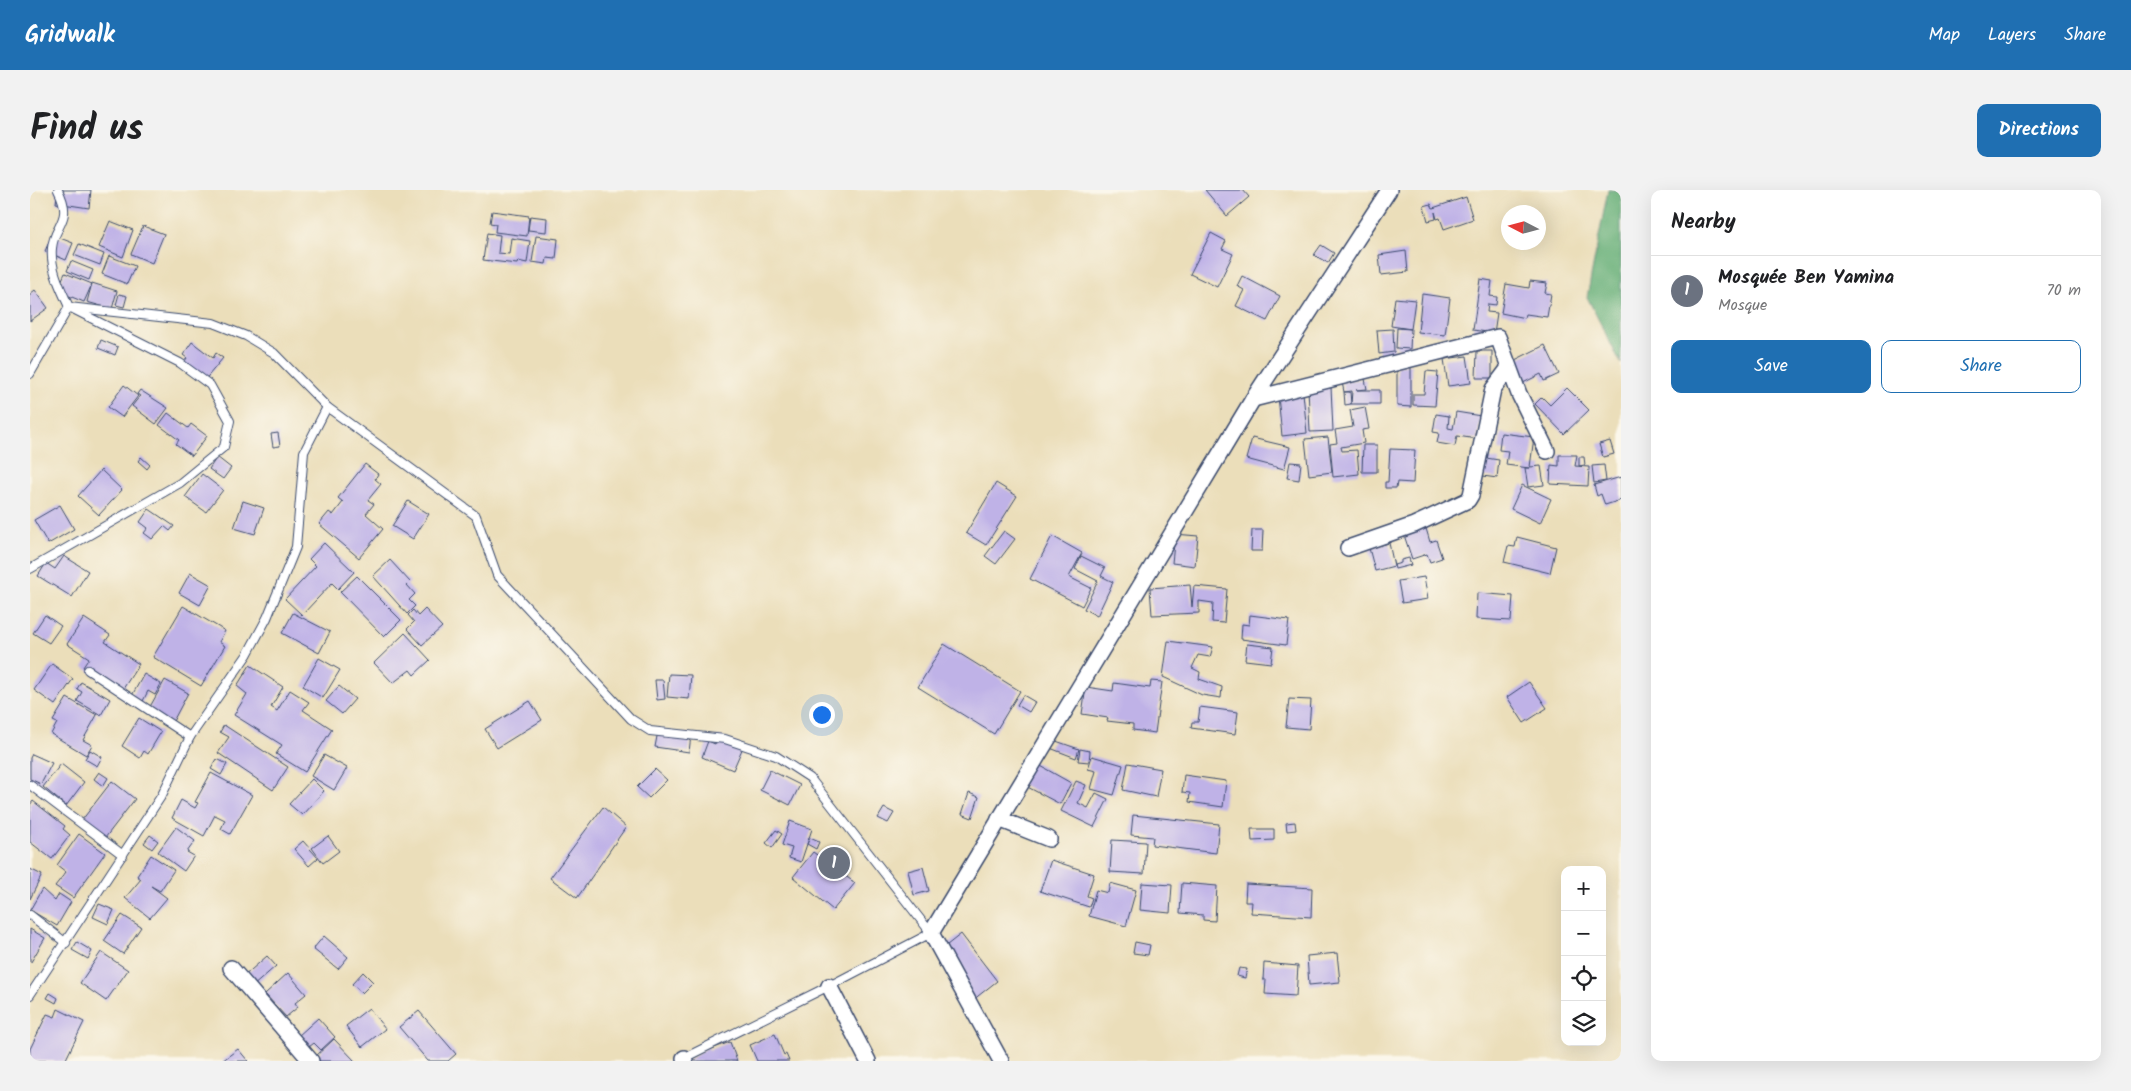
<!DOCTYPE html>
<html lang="en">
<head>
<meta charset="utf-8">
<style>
  body { margin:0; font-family:Kalam,sans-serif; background:#f2f2f2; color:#202124 }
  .controls { position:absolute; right:15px; bottom:15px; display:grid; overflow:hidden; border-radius:10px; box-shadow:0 5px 20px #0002 }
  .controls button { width:45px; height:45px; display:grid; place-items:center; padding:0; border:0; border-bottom:1px solid #e0e0e0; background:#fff; color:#202124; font:25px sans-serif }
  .compass { position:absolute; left:1471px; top:15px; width:45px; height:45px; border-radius:50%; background:#fff; box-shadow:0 5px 20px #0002; rotate:276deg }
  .you { position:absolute; left:791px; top:524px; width:18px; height:18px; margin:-12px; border:4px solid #fff; border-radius:50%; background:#1a73e8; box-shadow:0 0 0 8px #1a73e833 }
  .badge { display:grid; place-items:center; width:32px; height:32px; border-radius:50%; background:#1f6fb2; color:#fff; font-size:16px; font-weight:700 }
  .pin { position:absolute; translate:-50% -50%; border:2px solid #fff; box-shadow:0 1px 5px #0006 }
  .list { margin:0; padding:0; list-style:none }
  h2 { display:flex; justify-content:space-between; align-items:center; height:65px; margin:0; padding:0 20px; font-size:21px }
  h2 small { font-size:16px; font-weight:400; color:#757577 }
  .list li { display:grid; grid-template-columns:32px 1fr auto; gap:15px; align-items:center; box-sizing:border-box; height:70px; padding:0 20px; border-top:1px solid #e0e0e0 }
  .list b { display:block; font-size:19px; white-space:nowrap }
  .list p { margin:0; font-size:16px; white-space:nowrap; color:#757577 }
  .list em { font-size:16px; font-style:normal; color:#757577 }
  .actions { display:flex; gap:10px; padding:15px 20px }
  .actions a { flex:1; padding:11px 0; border:1px solid #1f6fb2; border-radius:10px; text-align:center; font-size:18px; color:#1f6fb2 }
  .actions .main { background:#1f6fb2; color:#fff }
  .icon { flex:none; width:28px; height:28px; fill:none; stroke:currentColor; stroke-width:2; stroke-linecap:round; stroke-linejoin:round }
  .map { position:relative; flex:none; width:1591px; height:871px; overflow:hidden; border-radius:10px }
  header { display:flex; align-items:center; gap:30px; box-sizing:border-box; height:70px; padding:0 25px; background:#1f6fb2; color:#fff }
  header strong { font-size:24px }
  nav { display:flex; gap:28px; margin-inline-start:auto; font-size:18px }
  .intro { display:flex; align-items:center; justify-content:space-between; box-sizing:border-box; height:120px; padding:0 30px }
  h1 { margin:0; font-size:35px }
  .button { padding:12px 22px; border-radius:10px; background:#1f6fb2; color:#fff; font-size:18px; font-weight:700 }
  main { display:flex; gap:30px; padding:0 30px }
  aside { flex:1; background:#fff; border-radius:10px; box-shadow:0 5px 20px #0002 }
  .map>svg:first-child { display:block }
  .forest { fill:#64ad75; stroke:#406e6a }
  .building { fill:#bfb2e7 }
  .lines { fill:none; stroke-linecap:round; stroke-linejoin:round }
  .lane-casing { stroke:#3a496c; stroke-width:10 }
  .street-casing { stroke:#3a496c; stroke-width:18 }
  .lane { stroke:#fff; stroke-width:8 }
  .street { stroke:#fff; stroke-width:15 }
</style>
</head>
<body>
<header>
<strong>Gridwalk</strong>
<nav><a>Map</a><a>Layers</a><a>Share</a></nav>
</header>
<div class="intro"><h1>Find us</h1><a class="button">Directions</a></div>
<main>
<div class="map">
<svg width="1591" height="871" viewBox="0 0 1591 871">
  <rect width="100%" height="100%" fill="#fbf7ec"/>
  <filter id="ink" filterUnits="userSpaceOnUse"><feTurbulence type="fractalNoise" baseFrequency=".02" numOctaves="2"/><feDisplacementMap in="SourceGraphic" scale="10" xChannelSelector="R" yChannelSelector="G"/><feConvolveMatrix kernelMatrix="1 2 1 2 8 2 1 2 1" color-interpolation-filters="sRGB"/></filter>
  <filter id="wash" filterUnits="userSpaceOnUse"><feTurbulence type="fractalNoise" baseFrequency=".0096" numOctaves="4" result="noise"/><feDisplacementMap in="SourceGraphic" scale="20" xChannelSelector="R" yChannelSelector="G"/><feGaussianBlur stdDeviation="1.12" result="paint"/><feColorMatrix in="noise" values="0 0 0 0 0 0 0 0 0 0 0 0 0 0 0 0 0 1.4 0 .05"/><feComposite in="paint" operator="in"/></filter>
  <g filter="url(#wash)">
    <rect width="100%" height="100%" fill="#ebdeba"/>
    <polygon class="forest" points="1578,0 1591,0 1591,174 1557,107"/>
    <g id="blocks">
      <g class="building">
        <polygon points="25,0 61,0 59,18 26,13 27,4 25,3"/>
        <polygon points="1175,0 1213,0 1219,7 1197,26"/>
        <polygon points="1436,7 1443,29 1414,39 1410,28 1407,29 1405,22 1406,29 1398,31 1394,16 1401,14 1403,18"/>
        <polygon points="462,21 499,26 497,46 465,42 466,34 460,33"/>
        <polygon points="500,26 517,28 516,42 498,40"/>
        <polygon points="80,31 103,40 93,67 69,57"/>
        <polygon points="113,36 134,44 122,73 101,64"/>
        <polygon points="457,43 470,45 468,63 479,64 481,48 500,51 497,73 488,71 487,74 453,70"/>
        <polygon points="1181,43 1196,51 1192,59 1203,64 1187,97 1160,84"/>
        <polygon points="22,45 43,53 36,70 15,61"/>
        <polygon points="506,46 528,49 526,69 517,68 516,74 502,72"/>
        <polygon points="49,54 74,64 70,75 44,65"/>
        <polygon points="1291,55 1304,63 1298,73 1284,65"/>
        <polygon points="1376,61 1378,82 1351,85 1349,65"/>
        <polygon points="79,66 105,76 97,94 72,84"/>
        <polygon points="41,71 63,80 59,90 37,81"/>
        <polygon points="35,83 62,94 54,112 27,101"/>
        <polygon points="1212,86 1250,106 1237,131 1206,116 1214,100 1207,96"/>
        <polygon points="1450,89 1462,91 1460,106 1467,107 1466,115 1458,114 1457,122 1467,123 1464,143 1443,140"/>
        <polygon points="1500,91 1517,93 1515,103 1521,104 1517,127 1496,124 1495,128 1471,123 1476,94 1499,98"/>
        <polygon points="62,93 87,101 82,119 57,112"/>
        <polygon points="5,100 18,118 0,131 0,104"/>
        <polygon points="89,104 97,106 94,117 86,115"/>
        <polygon points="1392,104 1420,108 1415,145 1388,142"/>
        <polygon points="1365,108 1385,110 1381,139 1361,136"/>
        <polygon points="1367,138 1381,139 1380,159 1366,158"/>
        <polygon points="1363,139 1364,162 1349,164 1347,140"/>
        <polygon points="71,150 88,157 85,165 68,158"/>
        <polygon points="162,152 183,168 186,163 193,168 174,191 152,175 157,168 153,165"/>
        <polygon points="1515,155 1529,184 1514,191 1511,184 1493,193 1483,171"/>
        <polygon points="1447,161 1462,161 1462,188 1446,188"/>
        <polygon points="1437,166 1441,193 1418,196 1414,169"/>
        <polygon points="1381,175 1381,217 1367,216 1367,176"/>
        <polygon points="1396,181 1408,182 1405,216 1383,215 1383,204 1394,204"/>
        <polygon points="1335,189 1337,199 1326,200 1350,200 1350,214 1321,214 1322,201 1314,202 1312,192"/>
        <polygon points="94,195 108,206 92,227 78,217"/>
        <polygon points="1301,197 1303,241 1280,242 1278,198"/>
        <polygon points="1537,198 1559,220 1534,244 1505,214 1512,207 1520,215"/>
        <polygon points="110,200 138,218 126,234 102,216 110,206 107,204"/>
        <polygon points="1314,202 1320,202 1321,214 1315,215"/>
        <polygon points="1273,203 1277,243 1252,246 1248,206"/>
        <polygon points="1335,217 1339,239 1332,240 1334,253 1311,257 1312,261 1327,260 1329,284 1303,287 1300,254 1307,253 1305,240 1323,237 1320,220"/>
        <polygon points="1426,222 1451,226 1447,249 1427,246 1425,256 1407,253 1409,243 1403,242 1406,224 1419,226 1418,238 1423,239"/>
        <polygon points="138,223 158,238 161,234 177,246 162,266 146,254 149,250 129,235"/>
        <polygon points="248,243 250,256 243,257 241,244"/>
        <polygon points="1471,243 1504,247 1500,277 1511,276 1514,295 1498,297 1495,278 1499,278 1476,275 1478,261 1469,260"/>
        <polygon points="1298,247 1302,282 1279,285 1275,249"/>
        <polygon points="1222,248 1260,257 1254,279 1216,269"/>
        <polygon points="1580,251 1584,264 1573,267 1569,254"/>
        <polygon points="1333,255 1347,255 1347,282 1332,282"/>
        <polygon points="1360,259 1385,260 1383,293 1367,292 1366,298 1355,298 1355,292 1358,292"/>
        <polygon points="1529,265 1547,265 1545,276 1559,277 1558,296 1520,294 1521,275 1529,276"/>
        <polygon points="111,267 120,275 117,279 108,271"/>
        <polygon points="187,267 201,278 193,289 179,279"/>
        <polygon points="1549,267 1554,267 1555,275 1549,276"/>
        <polygon points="1456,268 1469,270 1467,288 1453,286"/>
        <polygon points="1260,272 1271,273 1269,290 1257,288"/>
        <polygon points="335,274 348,284 345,289 351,294 338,310 344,314 336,324 353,339 329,368 289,334 299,322 303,325 313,312 308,308"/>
        <polygon points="1574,275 1576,291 1564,293 1562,276"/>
        <polygon points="71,280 92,300 69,325 48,306"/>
        <polygon points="172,284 193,300 176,322 155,307"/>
        <polygon points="1591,287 1591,310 1575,315 1571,304 1567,306 1564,295"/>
        <polygon points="966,293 987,306 956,355 936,343"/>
        <polygon points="1492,295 1521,309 1510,333 1481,319"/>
        <polygon points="213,311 234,318 225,344 204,338"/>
        <polygon points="378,311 399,324 383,349 362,336"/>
        <polygon points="30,315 44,339 18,354 4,330"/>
        <polygon points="119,319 144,336 140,341 134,336 122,349 114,343 118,338 110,332"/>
        <polygon points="1395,335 1400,352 1406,350 1412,368 1400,372 1397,364 1382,369 1373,342"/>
        <polygon points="1222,340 1233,340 1232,361 1221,361"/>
        <polygon points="974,341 985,349 966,374 955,366"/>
        <polygon points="1145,344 1168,346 1165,376 1142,373"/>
        <polygon points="1022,346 1052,363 1039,387 1061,398 1052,416 1000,389"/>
        <polygon points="1487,347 1526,357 1520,383 1474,372 1478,356 1485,357"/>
        <polygon points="294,353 324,382 308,399 302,393 272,425 255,409 286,376 279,369"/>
        <polygon points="1359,353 1364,376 1345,381 1339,358"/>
        <polygon points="34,366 58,381 42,407 8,386 16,373 25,379"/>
        <polygon points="1051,366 1075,378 1071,386 1083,392 1067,426 1054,419 1068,391 1045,379"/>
        <polygon points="1379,368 1381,375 1365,379 1364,375 1371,373 1371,370"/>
        <polygon points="360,370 380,392 377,395 385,404 379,410 385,416 377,424 343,386"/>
        <polygon points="160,383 181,395 170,415 149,403"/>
        <polygon points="327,386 371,430 354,447 310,402"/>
        <polygon points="1394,387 1398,409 1372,413 1368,391"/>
        <polygon points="1160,395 1162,417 1164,396 1197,399 1194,433 1182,432 1183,413 1169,411 1169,423 1122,425 1120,398"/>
        <polygon points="1447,403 1483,406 1481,431 1446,429"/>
        <polygon points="153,416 195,441 189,452 195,456 171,496 123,467"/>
        <polygon points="395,419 412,437 392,455 377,439 384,432 378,425 383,420 388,426"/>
        <polygon points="263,423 300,442 289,463 252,443"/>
        <polygon points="15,425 31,436 19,453 3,443"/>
        <polygon points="1220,425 1259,430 1256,455 1211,449 1212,434 1219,435"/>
        <polygon points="54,428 80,445 75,452 109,474 91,502 53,477 59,468 37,454"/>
        <polygon points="375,443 400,470 384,485 380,480 363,493 344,473"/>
        <polygon points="1138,451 1183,457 1180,467 1168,465 1162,478 1170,482 1169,489 1192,497 1191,508 1172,505 1133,487"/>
        <polygon points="914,454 990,501 964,544 888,497"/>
        <polygon points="1217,454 1243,457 1241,473 1215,470"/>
        <polygon points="289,468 310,480 293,508 273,496"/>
        <polygon points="22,474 43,489 25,515 4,500"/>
        <polygon points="220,475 253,497 241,517 247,521 260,500 279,512 273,520 302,539 275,582 246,564 252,555 204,525 217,504 207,496"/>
        <polygon points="114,484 131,494 125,505 118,501 111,515 100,509"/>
        <polygon points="639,484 661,485 659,509 637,507"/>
        <polygon points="135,490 158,503 141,535 117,522"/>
        <polygon points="625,490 633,490 635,509 627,510"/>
        <polygon points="1121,491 1132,492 1125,543 1103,540 1103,534 1077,531 1078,528 1052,524 1056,497 1083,501 1084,493 1120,498"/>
        <polygon points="51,492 80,509 71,525 47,511 52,502 47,499"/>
        <polygon points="1499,492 1517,518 1494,533 1477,507"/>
        <polygon points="309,496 325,509 312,524 296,511"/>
        <polygon points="993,505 1005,512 999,522 987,515"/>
        <polygon points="37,508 67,525 53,550 62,555 56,565 21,544 27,533 23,531"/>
        <polygon points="1259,509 1281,510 1279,539 1256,537"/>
        <polygon points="500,511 512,530 467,558 455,539"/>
        <polygon points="1170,517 1208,522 1205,544 1161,538 1162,532 1168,532"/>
        <polygon points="109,528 131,542 118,564 114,561 110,568 92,556"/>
        <polygon points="194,535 258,577 243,600 188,563 199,547 190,542"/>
        <polygon points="628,541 661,545 659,562 625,557"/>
        <polygon points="688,546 713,557 703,580 672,567 678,551 685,554"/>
        <polygon points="1023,550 1049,559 1046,568 1020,558"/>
        <polygon points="1050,559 1060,561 1059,572 1048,571"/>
        <polygon points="60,560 72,567 67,576 55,569"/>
        <polygon points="2,564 22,573 11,594 0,589 0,568"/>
        <polygon points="294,565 317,578 304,600 281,586"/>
        <polygon points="1062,566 1093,575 1084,605 1061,599 1066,581 1058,579"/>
        <polygon points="187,569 197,574 191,585 181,579"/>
        <polygon points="1000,570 1041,593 1030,614 988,592"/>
        <polygon points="1098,573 1131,579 1126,607 1093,600"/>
        <polygon points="31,574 54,592 36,616 13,597"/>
        <polygon points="625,579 637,590 619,608 607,597"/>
        <polygon points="740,580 770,595 760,615 730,600"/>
        <polygon points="69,582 78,588 73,596 64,589"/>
        <polygon points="181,583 222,605 200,644 191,639 195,630 185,625 174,646 142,628 151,610 165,618 168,613 165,612"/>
        <polygon points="1154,585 1196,591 1193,617 1159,612 1160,603 1152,602"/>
        <polygon points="282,589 294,601 272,625 259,614"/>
        <polygon points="82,591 105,609 75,648 52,630"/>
        <polygon points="1046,591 1056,595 1048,613 1058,618 1066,603 1078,609 1064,637 1031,621"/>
        <polygon points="939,603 949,607 942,628 932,624"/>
        <polygon points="3,611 35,636 33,639 40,645 22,669 0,652 0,615"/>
        <polygon points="573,617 596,637 547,708 520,688"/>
        <polygon points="854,618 864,623 858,633 848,628"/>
        <polygon points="1103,625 1189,634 1186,663 1122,655 1123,647 1101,645"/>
        <polygon points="760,631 782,639 771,672 759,668 762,658 752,655"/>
        <polygon points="1265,632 1266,640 1257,641 1256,633"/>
        <polygon points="146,637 165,651 157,662 164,666 154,681 128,662"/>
        <polygon points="1221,639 1244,639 1244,650 1222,651"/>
        <polygon points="746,640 752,644 742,658 736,653"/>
        <polygon points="49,644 75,663 43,708 25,696 36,682 27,675"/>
        <polygon points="120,645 128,651 122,659 114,653"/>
        <polygon points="298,646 309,661 293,673 282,658"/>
        <polygon points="780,648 789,652 786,659 777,654"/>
        <polygon points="1082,650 1116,652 1114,684 1080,682"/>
        <polygon points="273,651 288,668 279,676 264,659"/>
        <polygon points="783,662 825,693 803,720 763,687"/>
        <polygon points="121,665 144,680 130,701 121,696 137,708 120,728 95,708 111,689 107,686"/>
        <polygon points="1021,670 1064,684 1057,706 1062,708 1059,717 1010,701"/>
        <polygon points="893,677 899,701 884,705 878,681"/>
        <polygon points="0,679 12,685 0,709"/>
        <polygon points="1080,693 1106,700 1096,736 1059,726 1066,700 1078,703"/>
        <polygon points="1112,693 1142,695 1140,723 1110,720"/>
        <polygon points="1152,693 1187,696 1185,731 1173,730 1173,725 1150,723"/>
        <polygon points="1216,694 1282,698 1281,727 1221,723 1222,712 1215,712"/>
        <polygon points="12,699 25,711 29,704 41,712 27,736 0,720"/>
        <polygon points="69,714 84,720 78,734 63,727"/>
        <polygon points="92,725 111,737 93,764 74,751"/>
        <polygon points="0,739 15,748 1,772 0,772"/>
        <polygon points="931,744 967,791 943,810 907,763"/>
        <polygon points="294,746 318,767 308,779 283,759"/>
        <polygon points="47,752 62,761 58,769 42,760"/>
        <polygon points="1105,752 1120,755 1118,765 1103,763"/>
        <polygon points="71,762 98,780 76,811 50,793"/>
        <polygon points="1307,763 1310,792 1279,795 1277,766"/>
        <polygon points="237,766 246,776 222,797 213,787"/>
        <polygon points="1234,773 1268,776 1266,806 1235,804 1236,790 1233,790"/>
        <polygon points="1209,778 1217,779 1215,788 1207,786"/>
        <polygon points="333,782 343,792 332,803 322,794"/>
        <polygon points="258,783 276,804 265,813 268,817 256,827 235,804"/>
        <polygon points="20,803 28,808 26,813 17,808"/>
        <polygon points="339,818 355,839 332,857 316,836"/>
        <polygon points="28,819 54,832 35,871 0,871 0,859 17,824 25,827"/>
        <polygon points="389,821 426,864 418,871 398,871 369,837"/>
        <polygon points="288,828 305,847 291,860 284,853 279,857 268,846"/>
        <polygon points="745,844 754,865 756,864 759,871 727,871 720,855"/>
        <polygon points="304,849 325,871 288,871 285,867"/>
        <polygon points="700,852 707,871 658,871 678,857 679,860"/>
        <polygon points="208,859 218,871 192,871"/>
      </g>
    </g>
  </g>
  <g filter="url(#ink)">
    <use href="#blocks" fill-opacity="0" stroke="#3a496c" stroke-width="1"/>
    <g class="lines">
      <g class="lane-casing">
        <g id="lane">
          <polyline points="39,117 183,133 216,146 244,163 297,217 446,326 467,385 601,529 620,541 695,549 746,566 780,588 901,743 799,796 652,869"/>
          <polyline points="0,184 39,117"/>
          <path d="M0 379 150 293 194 257 200 231 180 195 150 173 39 117C31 99 20 79 22 58 24 34 44 31 28 0"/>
          <polyline points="58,480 160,547"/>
          <polyline points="0,595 93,665"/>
          <polyline points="0,725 36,753"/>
          <polyline points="0,805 132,605 160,547 217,465 237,428 266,357 274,262 297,217"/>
        </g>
      </g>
      <g class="street-casing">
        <g id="street">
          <polyline points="1223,209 1468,147 1489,204 1517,261"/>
          <polyline points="1318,358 1384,335 1438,310 1441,305 1463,199 1478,179"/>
          <polyline points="969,629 1019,649"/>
          <polyline points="201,778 281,871"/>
          <polyline points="799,796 838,871"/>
          <polyline points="654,868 655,871"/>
          <polyline points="971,871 901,743 1223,209 1359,0"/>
        </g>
      </g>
      <use href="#lane" class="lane"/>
      <use href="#street" class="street"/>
    </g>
  </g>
</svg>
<div class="controls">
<button>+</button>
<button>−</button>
<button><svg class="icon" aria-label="locate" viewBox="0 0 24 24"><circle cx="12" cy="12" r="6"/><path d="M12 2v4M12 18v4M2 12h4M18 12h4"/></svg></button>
<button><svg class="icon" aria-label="layers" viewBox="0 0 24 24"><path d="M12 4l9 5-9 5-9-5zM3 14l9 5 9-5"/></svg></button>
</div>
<svg class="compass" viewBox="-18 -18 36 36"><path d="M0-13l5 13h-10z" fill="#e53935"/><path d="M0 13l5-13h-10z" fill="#757577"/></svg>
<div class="you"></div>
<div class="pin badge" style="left:804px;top:673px;background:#6b7280">1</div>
</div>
<aside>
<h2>Nearby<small></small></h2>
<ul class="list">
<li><span class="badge" style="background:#6b7280">1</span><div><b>Mosquée Ben Yamina</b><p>Mosque</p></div><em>70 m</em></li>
</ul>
<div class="actions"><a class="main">Save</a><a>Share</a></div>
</aside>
</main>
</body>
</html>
